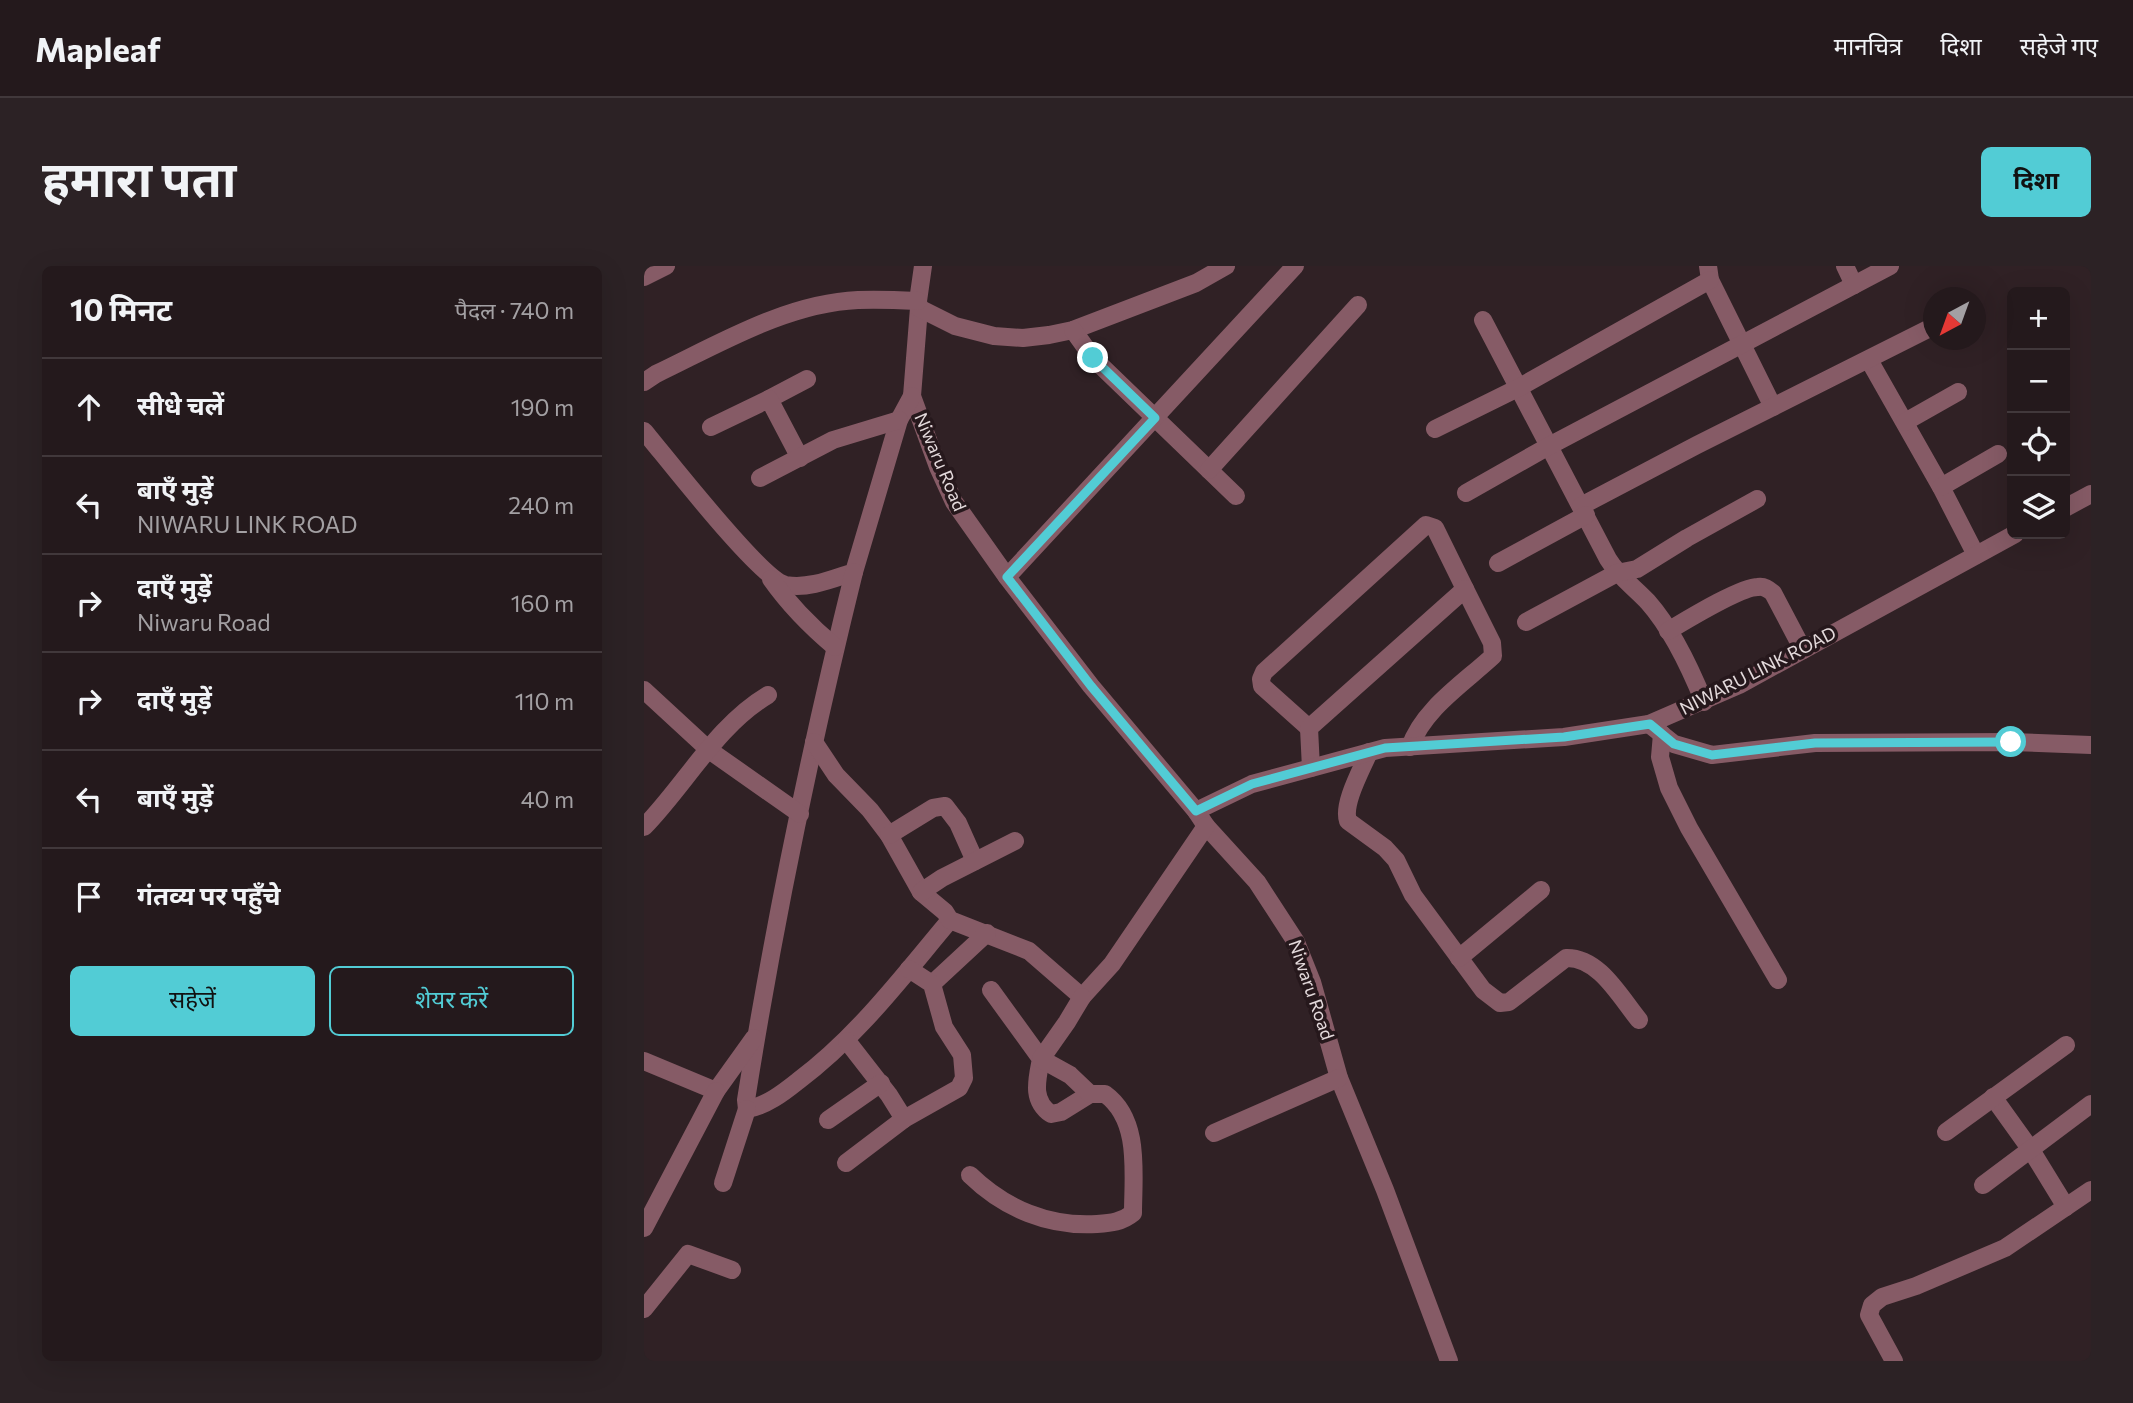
<!DOCTYPE html>
<html lang="hi">
<head>
<meta charset="utf-8">
<style>
  body { margin:0; font-family:Commissioner,"Noto Sans Devanagari",sans-serif; background:#2c2225; color:#f1f3f6 }
  .controls { position:absolute; right:21px; top:21px; display:grid; overflow:hidden; border-radius:10px; box-shadow:0 7px 28px #0002 }
  .controls button { width:63px; height:63px; display:grid; place-items:center; padding:0; border:0; border-bottom:2px solid #41383b; background:#24191c; color:#f1f3f6; font:35px sans-serif }
  .compass { position:absolute; left:1279px; top:21px; width:63px; height:63px; border-radius:50%; background:#24191c; box-shadow:0 7px 28px #0002; rotate:221deg }
  .stop { position:absolute; width:21px; height:21px; margin:-16px; border:5px solid #52ccd5; border-radius:50%; background:#fff }
  .stop.end { background:#52ccd5; border-color:#fff; box-shadow:0 2px 7px #0008 }
  .list { margin:0; padding:0; list-style:none }
  h2 { display:flex; justify-content:space-between; align-items:center; height:91px; margin:0; padding:0 28px; font-size:30px }
  h2 small { font-size:23px; font-weight:400; color:#a3a0a3 }
  .list li { display:grid; grid-template-columns:46px 1fr auto; gap:21px; align-items:center; box-sizing:border-box; height:98px; padding:0 28px; border-top:2px solid #41383b }
  .list b { display:block; font-size:26px; white-space:nowrap }
  .list p { margin:0; font-size:23px; white-space:nowrap; color:#a3a0a3 }
  .list em { font-size:23px; font-style:normal; color:#a3a0a3 }
  .actions { display:flex; gap:14px; padding:21px 28px }
  .actions a { flex:1; padding:16px 0; border:2px solid #52ccd5; border-radius:10px; text-align:center; font-size:24px; color:#52ccd5 }
  .actions .main { background:#52ccd5; color:#111 }
  .icon { flex:none; width:38px; height:38px; fill:none; stroke:currentColor; stroke-width:2; stroke-linecap:round; stroke-linejoin:round }
  .map { position:relative; flex:none; width:1447px; height:1095px; overflow:hidden; border-radius:10px }
  header { display:flex; align-items:center; gap:42px; box-sizing:border-box; height:98px; padding:0 35px; background:#24191c; border-bottom:2px solid #41383b }
  header strong { font-size:33px }
  nav { display:flex; gap:38px; margin-inline-start:auto; font-size:24px }
  .intro { display:flex; align-items:center; justify-content:space-between; box-sizing:border-box; height:168px; padding:0 42px }
  h1 { margin:0; font-size:49px }
  .button { padding:18px 32px; border-radius:10px; background:#52ccd5; color:#111; font-size:24px; font-weight:700 }
  main { display:flex; gap:42px; padding:0 42px }
  aside { flex:1; background:#24191c; border-radius:10px; box-shadow:0 7px 28px #0002 }
  .map>svg:first-child { display:block }
  .lines { fill:none; stroke-linecap:round; stroke-linejoin:round }
  .minor { stroke:#865b66; stroke-width:18 }
  .route { stroke:#52ccd5; stroke-width:9 }
  .labels { text-anchor:middle; stroke-width:7; stroke-linejoin:round; paint-order:stroke }
  .street-label { font-size:18px; fill:#e4dadc; stroke:#26181c }
</style>
</head>
<body>
<header>
<strong>Mapleaf</strong>
<nav><a>मानचित्र</a><a>दिशा</a><a>सहेजे गए</a></nav>
</header>
<div class="intro"><h1>हमारा पता</h1><a class="button">दिशा</a></div>
<main>
<aside>
<h2>10 मिनट<small>पैदल · 740 m</small></h2>
<ul class="list">
<li><svg class="icon" aria-label="ahead" viewBox="0 0 24 24"><path d="M12 20V5M6 11l6-6 6 6"/></svg><div><b>सीधे चलें</b></div><em>190 m</em></li>
<li><svg class="icon" aria-label="left" viewBox="0 0 24 24"><path d="M17 20v-9H6M10 6l-5 5 5 5"/></svg><div><b>बाएँ मुड़ें</b><p>NIWARU LINK ROAD</p></div><em>240 m</em></li>
<li><svg class="icon" aria-label="right" viewBox="0 0 24 24"><path d="M7 20v-9h11M14 6l5 5-5 5"/></svg><div><b>दाएँ मुड़ें</b><p>Niwaru Road</p></div><em>160 m</em></li>
<li><svg class="icon" aria-label="right" viewBox="0 0 24 24"><path d="M7 20v-9h11M14 6l5 5-5 5"/></svg><div><b>दाएँ मुड़ें</b></div><em>110 m</em></li>
<li><svg class="icon" aria-label="left" viewBox="0 0 24 24"><path d="M17 20v-9H6M10 6l-5 5 5 5"/></svg><div><b>बाएँ मुड़ें</b></div><em>40 m</em></li>
<li><svg class="icon" aria-label="arrive" viewBox="0 0 24 24"><path d="M6 21V4h12l-3 4 3 4H6"/></svg><div><b>गंतव्य पर पहुँचे</b></div></li>
</ul>
<div class="actions"><a class="main">सहेजें</a><a>शेयर करें</a></div>
</aside>
<div class="map">
<svg width="1447" height="1095" viewBox="0 0 1447 1095">
  <rect width="100%" height="100%" fill="#302125"/>
  <g class="lines">
    <g class="minor">
      <polyline points="279,0 274,35 275,42 268,130 294,201 310,236 363,311 447,420 552,545 562,560 613,616 652,676 668,716 695,812 741,924 805,1095"/>
      <polyline points="1064,0 1066,14 1129,141"/>
      <polyline points="1201,0 1210,19"/>
      <polyline points="0,11 22,0"/>
      <polyline points="275,42 311,60 350,70 379,72 405,69 429,64 552,17 582,0"/>
      <path d="M839 54 964 293C975 311 990 321 1004 336 1027 362 1047 404 1060 436"/>
      <polyline points="429,64 449,92 592,230"/>
      <polyline points="1225,94 1297,221 1332,289"/>
      <path d="M0 116 12 108C75 78 143 37 214 34 234 33 254 34 274 35"/>
      <polyline points="125,133 163,113"/>
      <polyline points="1261,156 1314,126"/>
      <polyline points="67,161 125,133 156,192"/>
      <polyline points="791,163 874,122 1066,14"/>
      <path d="M0 165C22 191 117 314 142 319 165 323 188 313 210 306L255 154 268 130"/>
      <polyline points="565,204 714,39"/>
      <polyline points="116,212 189,174 255,154"/>
      <polyline points="1297,221 1354,188"/>
      <polyline points="822,227 905,180 1246,0"/>
      <polyline points="937,240 1053,179 1290,60"/>
      <polyline points="1421,242 1447,228"/>
      <polyline points="854,297 942,249"/>
      <path d="M210 306C167 480 130 657 102 834L103 843C122 840 139 827 154 815 214 770 258 711 306 654"/>
      <polyline points="363,311 651,0"/>
      <path d="M127 313C146 340 166 360 191 381"/>
      <polyline points="882,356 973,307 993,303 1043,272 1113,233"/>
      <path d="M1024 365C1041 355 1096 321 1114 321 1120 320 1124 323 1129 327L1159 384"/>
      <polyline points="0,424 65,484 156,548"/>
      <polyline points="1005,458 1030,478 1068,489 1171,477 1367,476 1447,479"/>
      <polyline points="665,462 618,420 617,413 620,406 782,259 791,262 821,323"/>
      <polyline points="1018,468 1016,491 1025,522 1045,562 1134,714"/>
      <polyline points="170,476 192,509 226,544 245,569 277,626 301,646 306,654 385,685 438,731 468,698 562,560"/>
      <path d="M725 486C718 503 698 538 704 555L741 582 752 594 769 629 839 724 856 737 865 736 922 692C955 691 976 731 995 754"/>
      <path d="M667 502 665 462 821 323 848 377 849 390C820 417 779 443 766 481"/>
      <polyline points="552,545 608,518 741,482 920,471 1005,458 1095,419 1371,268"/>
      <path d="M0 561C42 518 72 460 124 429"/>
      <polyline points="245,569 289,542 301,540 314,557 331,595"/>
      <polyline points="277,626 298,612 371,575"/>
      <polyline points="815,692 897,624"/>
      <polyline points="288,718 343,667"/>
      <path d="M347 724 397 793C393 814 387 834 407 848L417 846 446 828"/>
      <polyline points="203,775 245,829 260,853"/>
      <polyline points="0,795 72,825 110,772"/>
      <polyline points="1349,831 1387,884 1422,941"/>
      <polyline points="184,854 237,817"/>
      <polyline points="1302,866 1422,779"/>
      <polyline points="570,867 695,812"/>
      <polyline points="202,897 260,853 315,822 320,812 318,789 300,761 288,718 265,703"/>
      <path d="M326 909C361 943 405 961 453 958 467 957 478 956 489 947 489 908 497 854 461 828H446L426 809 397 793 423 756 438 731"/>
      <polyline points="79,917 103,843"/>
      <polyline points="1339,919 1447,838"/>
      <polyline points="0,962 72,825"/>
      <polyline points="0,1043 44,988 88,1004"/>
      <polyline points="1250,1095 1225,1049 1228,1039 1238,1031 1272,1020 1361,982 1447,924"/>
    </g>
  </g>
  <g class="lines">
    <polyline class="route" points="449,92 511,152 363,311 447,420 552,545 608,518 741,482 920,471 1006,458 1030,478 1068,489 1171,477 1367,476"/>
  </g>
  <g class="labels">
    <g class="street-label">
      <text transform="translate(296 196) rotate(67)" y="6">Niwaru Road</text>
      <text transform="translate(1114 405) rotate(-27)" y="6">NIWARU LINK ROAD</text>
      <text transform="translate(667 724) rotate(71)" y="6">Niwaru Road</text>
    </g>
  </g>
</svg>
<div class="controls">
<button>+</button>
<button>−</button>
<button><svg class="icon" aria-label="locate" viewBox="0 0 24 24"><circle cx="12" cy="12" r="6"/><path d="M12 2v4M12 18v4M2 12h4M18 12h4"/></svg></button>
<button><svg class="icon" aria-label="layers" viewBox="0 0 24 24"><path d="M12 4l9 5-9 5-9-5zM3 14l9 5 9-5"/></svg></button>
</div>
<svg class="compass" viewBox="-18 -18 36 36"><path d="M0-13l5 13h-10z" fill="#e53935"/><path d="M0 13l5-13h-10z" fill="#a3a0a3"/></svg>
<div class="stop" style="left:1367px;top:476px"></div>
<div class="stop end" style="left:449px;top:92px"></div>
</div>
</main>
</body>
</html>
